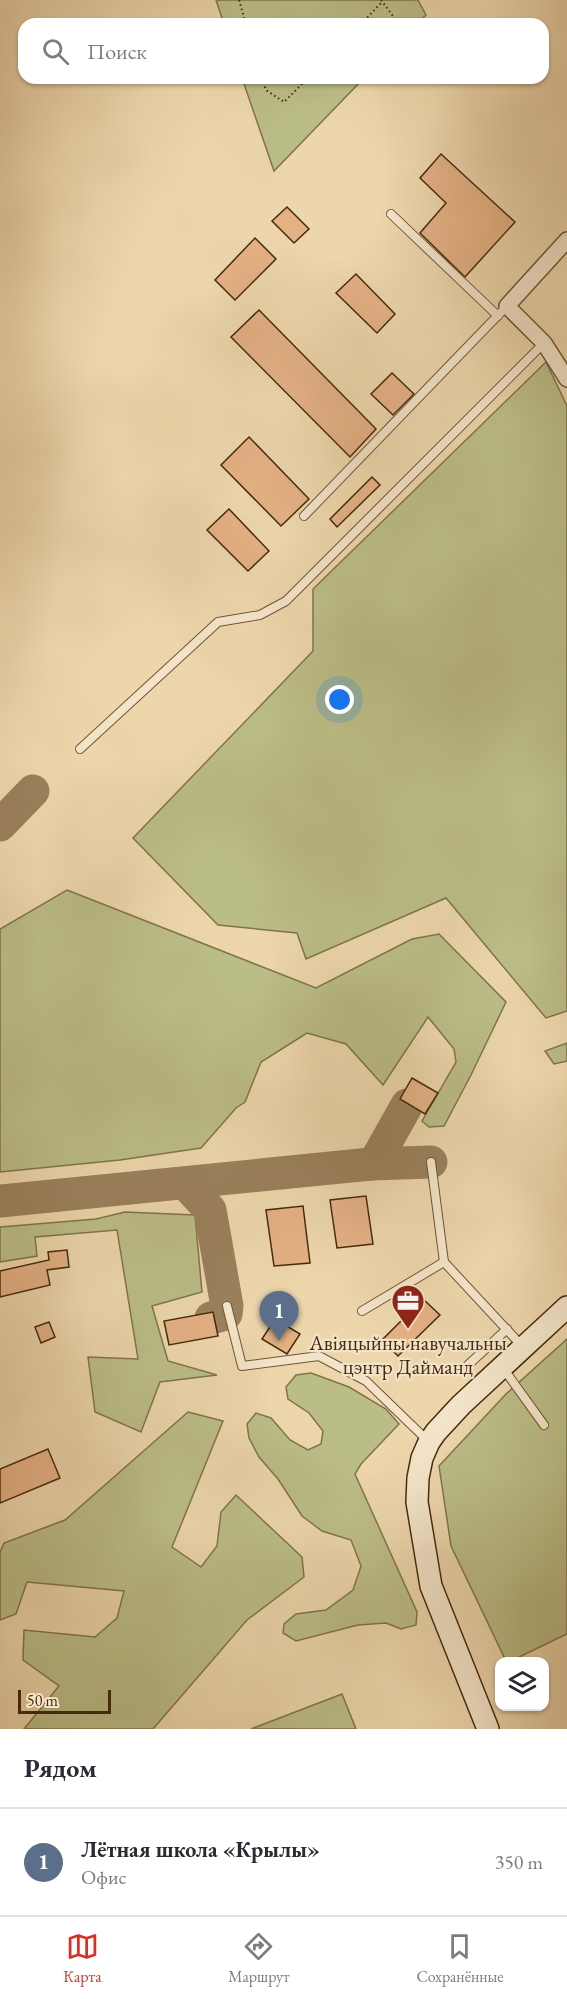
<!DOCTYPE html>
<html lang="ru">
<head>
<meta charset="utf-8">
<style>
  body { margin:0; font-family:"EB Garamond",serif; background:#f7f7f7; color:#2b2b33 }
  .controls { position:absolute; right:18px; bottom:18px; display:grid; overflow:hidden; border-radius:12px; box-shadow:0 2px 4px #0004 }
  .controls button { width:54px; height:54px; display:grid; place-items:center; padding:0; border:0; border-bottom:2px solid #e1e1e2; background:#fff; color:#2b2b33; font:30px sans-serif }
  .scale { position:absolute; left:18px; bottom:15px; width:93px; box-sizing:border-box; padding-left:6px; border:3px solid #462a0d; border-top:0; font-size:16px; line-height:21px; white-space:nowrap; color:#462a0d; -webkit-text-stroke:4px #f3e4c9; paint-order:stroke }
  .you { position:absolute; left:340px; top:700px; width:21px; height:21px; margin:-15px; border:4px solid #fff; border-radius:50%; background:#1a73e8; box-shadow:0 0 0 9px #1a73e833 }
  .badge { display:grid; place-items:center; width:39px; height:39px; border-radius:50%; background:#d93025; color:#fff; font-size:20px; font-weight:700 }
  .pin { position:absolute; translate:-50% -50px; filter:drop-shadow(0 2px 3px #0008) }
  .pin::after { content:''; position:absolute; top:32px; width:21px; height:18px; background:inherit; clip-path:polygon(0 0,100% 0,50% 100%) }
  .list { margin:0; padding:0; list-style:none }
  h2 { display:flex; justify-content:space-between; align-items:center; height:78px; margin:0; padding:0 24px; font-size:26px }
  h2 small { font-size:20px; font-weight:400; color:#7c7c81 }
  .list li { display:grid; grid-template-columns:39px 1fr auto; gap:18px; align-items:center; box-sizing:border-box; height:108px; padding:0 24px; border-top:2px solid #e1e1e2 }
  .list b { display:block; font-size:22px; white-space:nowrap }
  .list p { margin:0; font-size:20px; white-space:nowrap; color:#7c7c81 }
  .list em { font-size:20px; font-style:normal; color:#7c7c81 }
  .icon { flex:none; width:33px; height:33px; fill:none; stroke:currentColor; stroke-width:2; stroke-linecap:round; stroke-linejoin:round }
  .map { position:relative; flex:none; width:567px; height:1729px; overflow:hidden }
  .search { position:absolute; background:#fff; box-shadow:0 2px 4px #0004; left:18px; right:18px; top:18px; height:66px; display:flex; align-items:center; gap:15px; box-sizing:border-box; padding:0 21px; border-radius:18px; color:#7c7c81; font-size:22px }
  .sheet { height:186px; background:#fff }
  nav { display:flex; justify-content:space-around; align-items:center; box-sizing:border-box; height:84px; border-top:2px solid #e1e1e2; background:#fff; font-size:16px; color:#7c7c81 }
  nav a { display:grid; justify-items:center; gap:3px }
  nav .on { color:#d93025 }
  .map>svg:first-child { display:block }
  .green { fill:#bbbd87; stroke:#80744a; stroke-width:1.5 }
  .lines { fill:none; stroke-linecap:round; stroke-linejoin:round }
  .taxiway { stroke:#9a805c; stroke-width:33 }
  .building { fill:#e4b185; stroke:#462a0d; stroke-width:1.5 }
  .lane-casing { stroke:#705535; stroke-width:10 }
  .street-casing { stroke:#705535; stroke-width:18 }
  .secondary-casing { stroke:#462a0d; stroke-width:24 }
  .path { stroke:#462a0d; stroke-width:2; stroke-dasharray:1.5 3; stroke-linecap:butt }
  .lane { stroke:#f3e4c9; stroke-width:8 }
  .street { stroke:#f3e4c9; stroke-width:15 }
  .secondary { stroke:#f3e4c9; stroke-width:21 }
  .labels { text-anchor:middle; stroke-width:4.5; stroke-linejoin:round; paint-order:stroke }
  .poi-label { font-size:21px; fill:#462a0d; stroke:#f3e4c9 }
</style>
</head>
<body>
<div class="map">
<svg width="567" height="1729" viewBox="0 0 567 1729">
  <rect width="100%" height="100%" fill="#edd6ac"/>
  <filter id="stains"><feTurbulence type="fractalNoise" baseFrequency=".00333" numOctaves="4"/><feColorMatrix values="0 0 0 0 .2 0 0 0 0 .09 0 0 0 0 .02 0 0 0 .5 -.17"/></filter>
  <radialGradient id="worn" r=".72"><stop offset=".6" stop-color="#630" stop-opacity="0"/><stop offset="1" stop-color="#630" stop-opacity=".3"/></radialGradient>
  <g class="green">
    <polygon points="216,0 418,0 426,15 417,24 224,24"/>
    <polygon points="242,78 364,78 274,171"/>
    <polygon points="546,362 567,406 567,1011 546,1018 446,898 306,959 297,933 218,925 133,838 313,651 313,589"/>
    <polygon points="67,890 316,988 412,939 439,934 506,1002 471,1075 444,1126 429,1127 422,1121 456,1062 454,1049 428,1017 383,1085 346,1044 307,1033 261,1062 245,1102 236,1108 201,1148 120,1160 0,1172 0,929"/>
    <polygon points="567,1043 567,1061 554,1064 545,1051"/>
    <polygon points="125,1212 195,1215 202,1292 152,1306 168,1361 217,1375 160,1382 141,1432 95,1412 88,1357 138,1359 117,1230 35,1237 37,1256 0,1262 0,1227 96,1219"/>
    <polygon points="567,1339 567,1634 511,1661 506,1661 451,1546 439,1466 506,1394"/>
    <polygon points="311,1373 349,1387 386,1409 399,1424 361,1464 355,1474 417,1612 416,1625 401,1629 386,1623 358,1625 296,1641 283,1633 284,1624 296,1614 326,1610 353,1590 361,1566 351,1540 322,1531 302,1516 278,1479 259,1457 249,1438 247,1424 256,1413 271,1418 290,1440 308,1450 321,1444 323,1431 309,1413 288,1399 286,1387 296,1375"/>
    <polygon points="188,1412 223,1421 172,1547 201,1567 217,1546 221,1512 236,1495 302,1557 304,1577 247,1620 153,1729 24,1729 59,1686 23,1660 24,1630 95,1637 117,1618 124,1591 27,1582 16,1614 0,1620 0,1552 4,1543 65,1520"/>
    <polygon points="342,1694 356,1729 251,1729"/>
  </g>
  <g class="lines">
    <g class="taxiway">
      <polyline points="0,825 33,791"/>
      <polyline points="371,1164 376,1160 407,1105"/>
      <polyline points="186,1184 210,1210 227,1306 226,1314 211,1318"/>
      <polyline points="0,1201 371,1164 431,1162"/>
    </g>
  </g>
  <g class="building">
    <polygon points="441,154 515,222 465,277 420,233 446,203 420,178"/>
    <polygon points="287,207 309,229 294,243 272,221"/>
    <polygon points="255,238 276,259 235,300 215,280"/>
    <polygon points="356,274 395,314 377,333 336,293"/>
    <polygon points="259,310 376,429 350,457 231,337"/>
    <polygon points="392,373 414,394 393,415 371,394"/>
    <polygon points="249,437 309,499 281,526 221,465"/>
    <polygon points="372,477 380,485 337,527 330,519"/>
    <polygon points="229,509 269,551 248,571 207,530"/>
    <polygon points="412,1078 438,1093 425,1114 400,1099"/>
    <polygon points="366,1196 373,1244 337,1248 330,1200"/>
    <polygon points="303,1206 310,1263 274,1266 266,1210"/>
    <polygon points="67,1250 69,1267 47,1270 50,1285 0,1297 0,1271 49,1260 48,1252"/>
    <polygon points="423,1299 440,1315 398,1356 382,1340"/>
    <polygon points="213,1312 218,1336 169,1345 164,1321"/>
    <polygon points="275,1319 300,1334 287,1354 262,1339"/>
    <polygon points="49,1322 55,1337 41,1343 35,1327"/>
    <polygon points="48,1449 60,1478 0,1503 0,1469"/>
  </g>
  <g class="lines">
    <g class="lane-casing">
      <g id="lane">
        <polyline points="391,214 498,316"/>
        <polyline points="304,516 507,306"/>
        <polyline points="80,749 218,622 260,615 286,601 544,343"/>
        <polyline points="431,1162 444,1262 522,1346"/>
        <polyline points="227,1306 242,1366 319,1356 366,1381 428,1441"/>
        <polyline points="362,1311 444,1262"/>
        <polyline points="468,1365 507,1329"/>
        <polyline points="503,1368 544,1425"/>
      </g>
    </g>
    <g class="street-casing">
      <polyline id="street" points="567,240 507,306 544,343 567,379"/>
    </g>
    <g class="secondary-casing">
      <polyline id="secondary" points="488,1729 431,1586 417,1502 418,1478 422,1458 429,1442 436,1432 461,1405 567,1307"/>
    </g>
    <g class="path">
      <polyline points="239,0 246,24"/>
      <polyline points="381,0 399,24"/>
      <polyline points="361,24 382,2"/>
      <polyline points="262,78 266,90 284,102 308,78"/>
    </g>
    <use href="#lane" class="lane"/>
    <use href="#street" class="street"/>
    <use href="#secondary" class="secondary"/>
  </g>
  <defs>
    <g id="office-pin" transform="scale(1.725)"><path d="M0 17L-7.5 6A9.5 9.5 0 1 1 7.5 6Z" fill="#8f2418" stroke="#f3e4c9"/><path d="M-6-3h4V-5.5h4V-3h4V5H-6ZM-1-4.5V-3h2v-1.5ZM-6 0V1H6V0Z" fill="#fff"/></g>
  </defs>
  <g fill-rule="evenodd">
    <use href="#office-pin" x="408" y="1301"/>
  </g>
  <g class="labels">
    <g class="poi-label">
      <text x="408" y="1350">Авіяцыйны навучальны<tspan x="408" dy="24">цэнтр Дайманд</tspan></text>
    </g>
  </g>
  <rect width="100%" height="100%" filter="url(#stains)"/>
  <rect width="100%" height="100%" fill="url(#worn)"/>
</svg>
<div class="controls">
<button><svg class="icon" aria-label="layers" viewBox="0 0 24 24"><path d="M12 4l9 5-9 5-9-5zM3 14l9 5 9-5"/></svg></button>
</div>
<div class="scale">50 m</div>
<div class="you"></div>
<div class="pin badge" style="left:279px;top:1341px;background:#5c6f8a">1</div>
<div class="search"><svg class="icon" aria-label="search" viewBox="0 0 24 24"><circle cx="10" cy="10" r="6"/><path d="M15 15l6 6"/></svg>Поиск</div>
</div>
<section class="sheet">
<h2>Рядом<small></small></h2>
<ul class="list">
<li><span class="badge" style="background:#5c6f8a">1</span><div><b>Лётная школа «Крылы»</b><p>Офис</p></div><em>350 m</em></li>
</ul>
</section>
<nav>
<a class="on"><svg class="icon" aria-label="map" viewBox="0 0 24 24"><path d="M3 6l6-2 6 2 6-2v14l-6 2-6-2-6 2zM9 4v14M15 6v14"/></svg>Карта</a>
<a><svg class="icon" aria-label="directions" viewBox="0 0 24 24"><path d="M12 3l9 9-9 9-9-9zM9 14v-3h6M13 9l2 2-2 2"/></svg>Маршрут</a>
<a><svg class="icon" aria-label="saved" viewBox="0 0 24 24"><path d="M7 4h10v16l-5-4-5 4z"/></svg>Сохранённые</a>
</nav>
</body>
</html>
